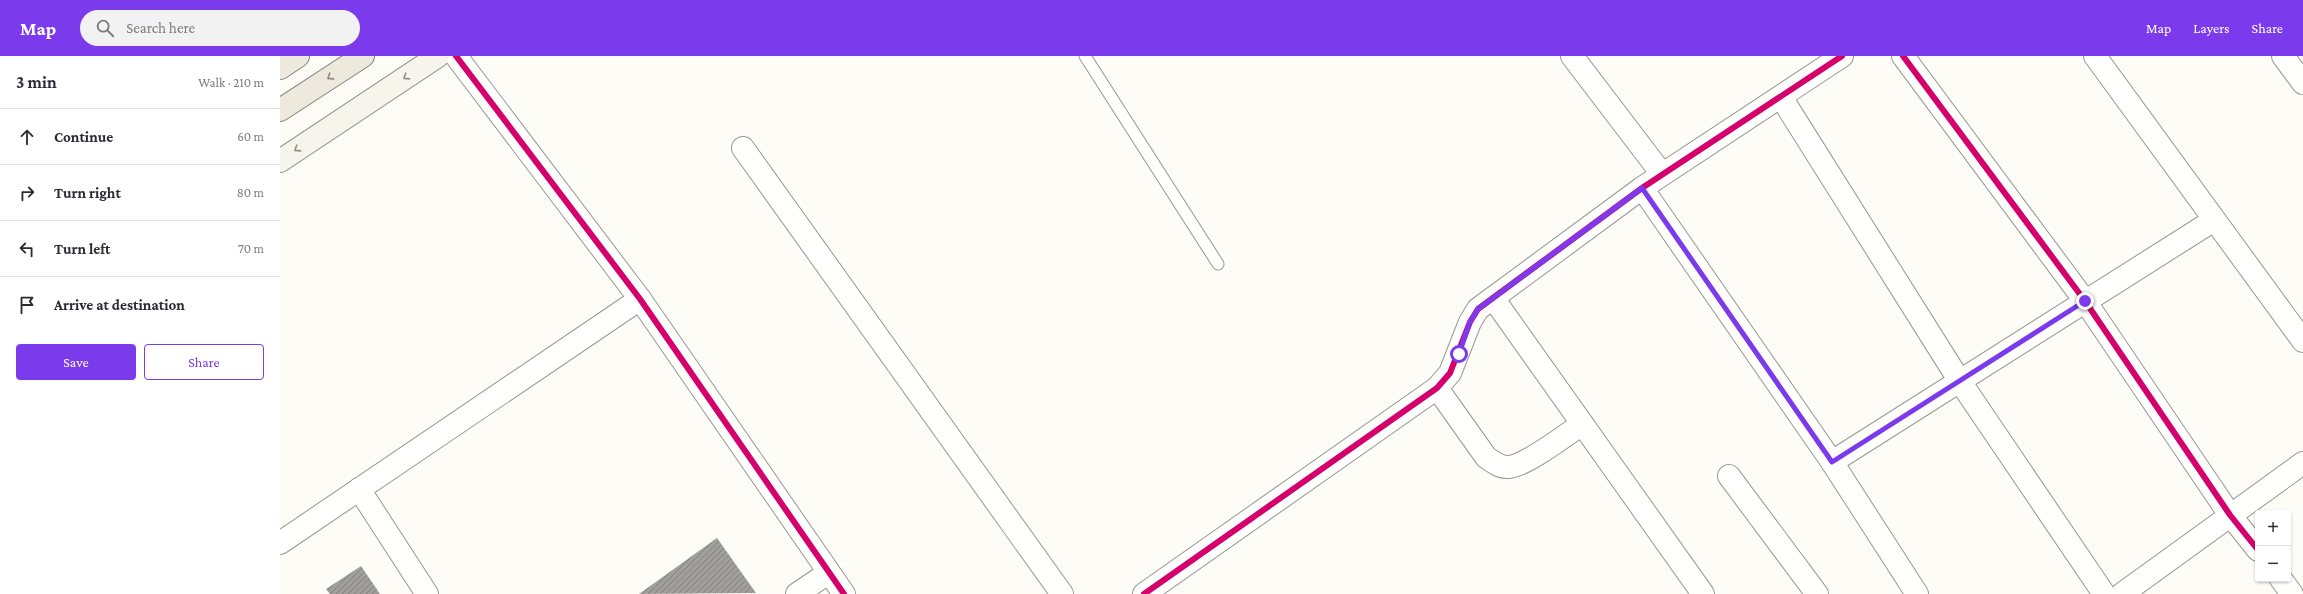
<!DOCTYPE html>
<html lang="en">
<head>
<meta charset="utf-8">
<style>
  body { margin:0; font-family:"Crimson Pro",serif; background:#f2f2f3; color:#2b2b33 }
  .controls { position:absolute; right:12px; bottom:12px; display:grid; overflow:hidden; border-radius:4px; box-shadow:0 1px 3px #0004 }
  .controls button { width:36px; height:36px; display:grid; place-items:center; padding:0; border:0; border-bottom:1px solid #e1e1e2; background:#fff; color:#2b2b33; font:20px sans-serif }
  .stop { position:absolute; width:12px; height:12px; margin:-9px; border:3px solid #7c3aed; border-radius:50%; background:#fff }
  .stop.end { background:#7c3aed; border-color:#fff; box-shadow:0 1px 4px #0008 }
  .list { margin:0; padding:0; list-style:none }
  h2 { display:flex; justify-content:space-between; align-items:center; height:52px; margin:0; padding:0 16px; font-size:17px }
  h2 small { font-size:13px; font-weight:400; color:#7c7c81 }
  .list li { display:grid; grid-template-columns:26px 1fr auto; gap:12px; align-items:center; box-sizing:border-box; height:56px; padding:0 16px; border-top:1px solid #e1e1e2 }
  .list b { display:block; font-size:15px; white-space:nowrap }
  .list em { font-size:13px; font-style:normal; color:#7c7c81 }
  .actions { display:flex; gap:8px; padding:12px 16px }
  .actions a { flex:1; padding:9px 0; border:1px solid #7c3aed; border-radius:4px; text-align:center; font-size:14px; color:#7c3aed }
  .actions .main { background:#7c3aed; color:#fff }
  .icon { flex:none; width:22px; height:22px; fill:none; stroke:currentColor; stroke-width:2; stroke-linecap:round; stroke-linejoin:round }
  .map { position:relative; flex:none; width:2023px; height:538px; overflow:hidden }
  header { display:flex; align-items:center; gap:24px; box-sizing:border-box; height:56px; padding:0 20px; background:#7c3aed; color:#fff }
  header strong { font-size:19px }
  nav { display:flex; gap:22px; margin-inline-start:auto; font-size:14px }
  .search { width:280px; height:36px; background:#f2f2f3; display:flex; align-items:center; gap:10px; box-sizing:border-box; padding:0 14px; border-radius:22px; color:#7c7c81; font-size:15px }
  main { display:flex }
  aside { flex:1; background:#fff }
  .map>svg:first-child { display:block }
  .building { fill:url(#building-hatch) }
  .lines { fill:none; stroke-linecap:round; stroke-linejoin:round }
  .service-casing { stroke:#979795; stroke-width:13 }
  .minor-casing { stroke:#979795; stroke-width:24 }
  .secondary-casing { stroke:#8e8d8b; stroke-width:24 }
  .primary-casing { stroke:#858482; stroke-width:24 }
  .service { stroke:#fffffe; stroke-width:11 }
  .minor { stroke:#fffffe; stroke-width:22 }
  .secondary { stroke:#f6f4eb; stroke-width:22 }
  .primary { stroke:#ede9dc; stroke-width:22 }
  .cycleway-casing { stroke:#fff; stroke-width:8 }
  .cycleway { stroke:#d6006c; stroke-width:6 }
  .oneway { stroke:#8a8881 }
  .oneway2 { stroke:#8f8e89 }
  .route { stroke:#7c3aed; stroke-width:5 }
</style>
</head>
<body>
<header>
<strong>Map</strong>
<div class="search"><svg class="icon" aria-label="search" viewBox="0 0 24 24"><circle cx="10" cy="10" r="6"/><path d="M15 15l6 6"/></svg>Search here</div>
<nav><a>Map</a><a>Layers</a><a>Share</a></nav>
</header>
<main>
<aside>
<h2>3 min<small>Walk · 210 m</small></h2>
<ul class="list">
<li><svg class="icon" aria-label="ahead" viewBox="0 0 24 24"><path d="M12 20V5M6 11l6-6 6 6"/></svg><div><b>Continue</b></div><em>60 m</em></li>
<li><svg class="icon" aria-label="right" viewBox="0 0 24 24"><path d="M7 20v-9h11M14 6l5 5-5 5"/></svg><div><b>Turn right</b></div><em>80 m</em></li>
<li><svg class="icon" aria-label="left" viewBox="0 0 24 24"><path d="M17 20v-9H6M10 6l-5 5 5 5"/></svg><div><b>Turn left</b></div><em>70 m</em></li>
<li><svg class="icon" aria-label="arrive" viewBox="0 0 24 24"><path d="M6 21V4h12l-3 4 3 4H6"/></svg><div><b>Arrive at destination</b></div></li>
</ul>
<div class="actions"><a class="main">Save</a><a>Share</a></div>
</aside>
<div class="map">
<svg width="2023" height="538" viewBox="0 0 2023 538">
  <defs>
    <pattern id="building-hatch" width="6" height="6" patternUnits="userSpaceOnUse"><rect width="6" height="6" fill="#a19f9c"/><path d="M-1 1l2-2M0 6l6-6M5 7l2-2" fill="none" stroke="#82807e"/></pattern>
  </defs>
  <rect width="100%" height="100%" fill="#fdfcf7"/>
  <g class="building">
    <polygon points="437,482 476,537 359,538"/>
    <polygon points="81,510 100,538 50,538 46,533"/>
  </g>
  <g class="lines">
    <g class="service-casing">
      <polyline id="service" points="805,0 938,208"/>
    </g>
    <g class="minor-casing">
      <g id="minor">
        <polyline points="176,0 360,243 564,538"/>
        <polyline points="1292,0 1382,118"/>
        <polyline points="1623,0 1805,245 1950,459 1978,494"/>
        <polyline points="1815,0 2023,285"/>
        <polyline points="2003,0 2023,27"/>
        <polyline points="1501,41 1679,324 1824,538"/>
        <polyline points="463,92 782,538"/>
        <polyline points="1362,132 1552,406 1637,538"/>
        <polyline points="1213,242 1423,538"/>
        <path d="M1157 332 1206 401C1213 406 1219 411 1228 411 1244 411 1287 378 1302 368"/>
        <polyline points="1552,406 1934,164"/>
        <polyline points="1449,420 1537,538"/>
        <polyline points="79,433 147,538"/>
        <polyline points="0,487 360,243"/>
        <polyline points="2001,523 2012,538"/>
        <polyline points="517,538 548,517"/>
        <polyline points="864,538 1157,332 1170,317 1190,266 1198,253 1362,132 1562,0"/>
        <polyline points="1842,538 2023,407"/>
      </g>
    </g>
    <g class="secondary-casing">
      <polyline id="secondary" points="0,105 158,0"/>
    </g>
    <g class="primary-casing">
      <g id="primary">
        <polyline points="0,12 18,0"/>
        <polyline points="0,54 83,0"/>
      </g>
    </g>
    <use href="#service" class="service"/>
    <use href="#minor" class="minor"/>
    <use href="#secondary" class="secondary"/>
    <use href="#primary" class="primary"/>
    <g class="cycleway-casing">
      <g id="cycleway">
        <polyline points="176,0 360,243 564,538"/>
        <polyline points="1623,0 1805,245 1950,459 1978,494"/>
        <polyline points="864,538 1157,332 1170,317 1190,266 1198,253 1362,132 1562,0"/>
      </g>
    </g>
    <use href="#cycleway" class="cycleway"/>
  </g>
  <defs><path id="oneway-chevron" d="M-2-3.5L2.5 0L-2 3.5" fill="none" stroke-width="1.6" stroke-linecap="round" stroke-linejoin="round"/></defs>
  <use class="oneway" href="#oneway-chevron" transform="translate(50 21) rotate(147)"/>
  <g class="oneway2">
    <use href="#oneway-chevron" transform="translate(126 21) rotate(147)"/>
    <use href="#oneway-chevron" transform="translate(17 93) rotate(147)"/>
  </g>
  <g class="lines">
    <polyline class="route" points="1179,298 1190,266 1198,253 1362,132 1552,406 1805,245"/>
  </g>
</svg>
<div class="controls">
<button>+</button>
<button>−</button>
</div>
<div class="stop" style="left:1179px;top:298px"></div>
<div class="stop end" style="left:1805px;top:245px"></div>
</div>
</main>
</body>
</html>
